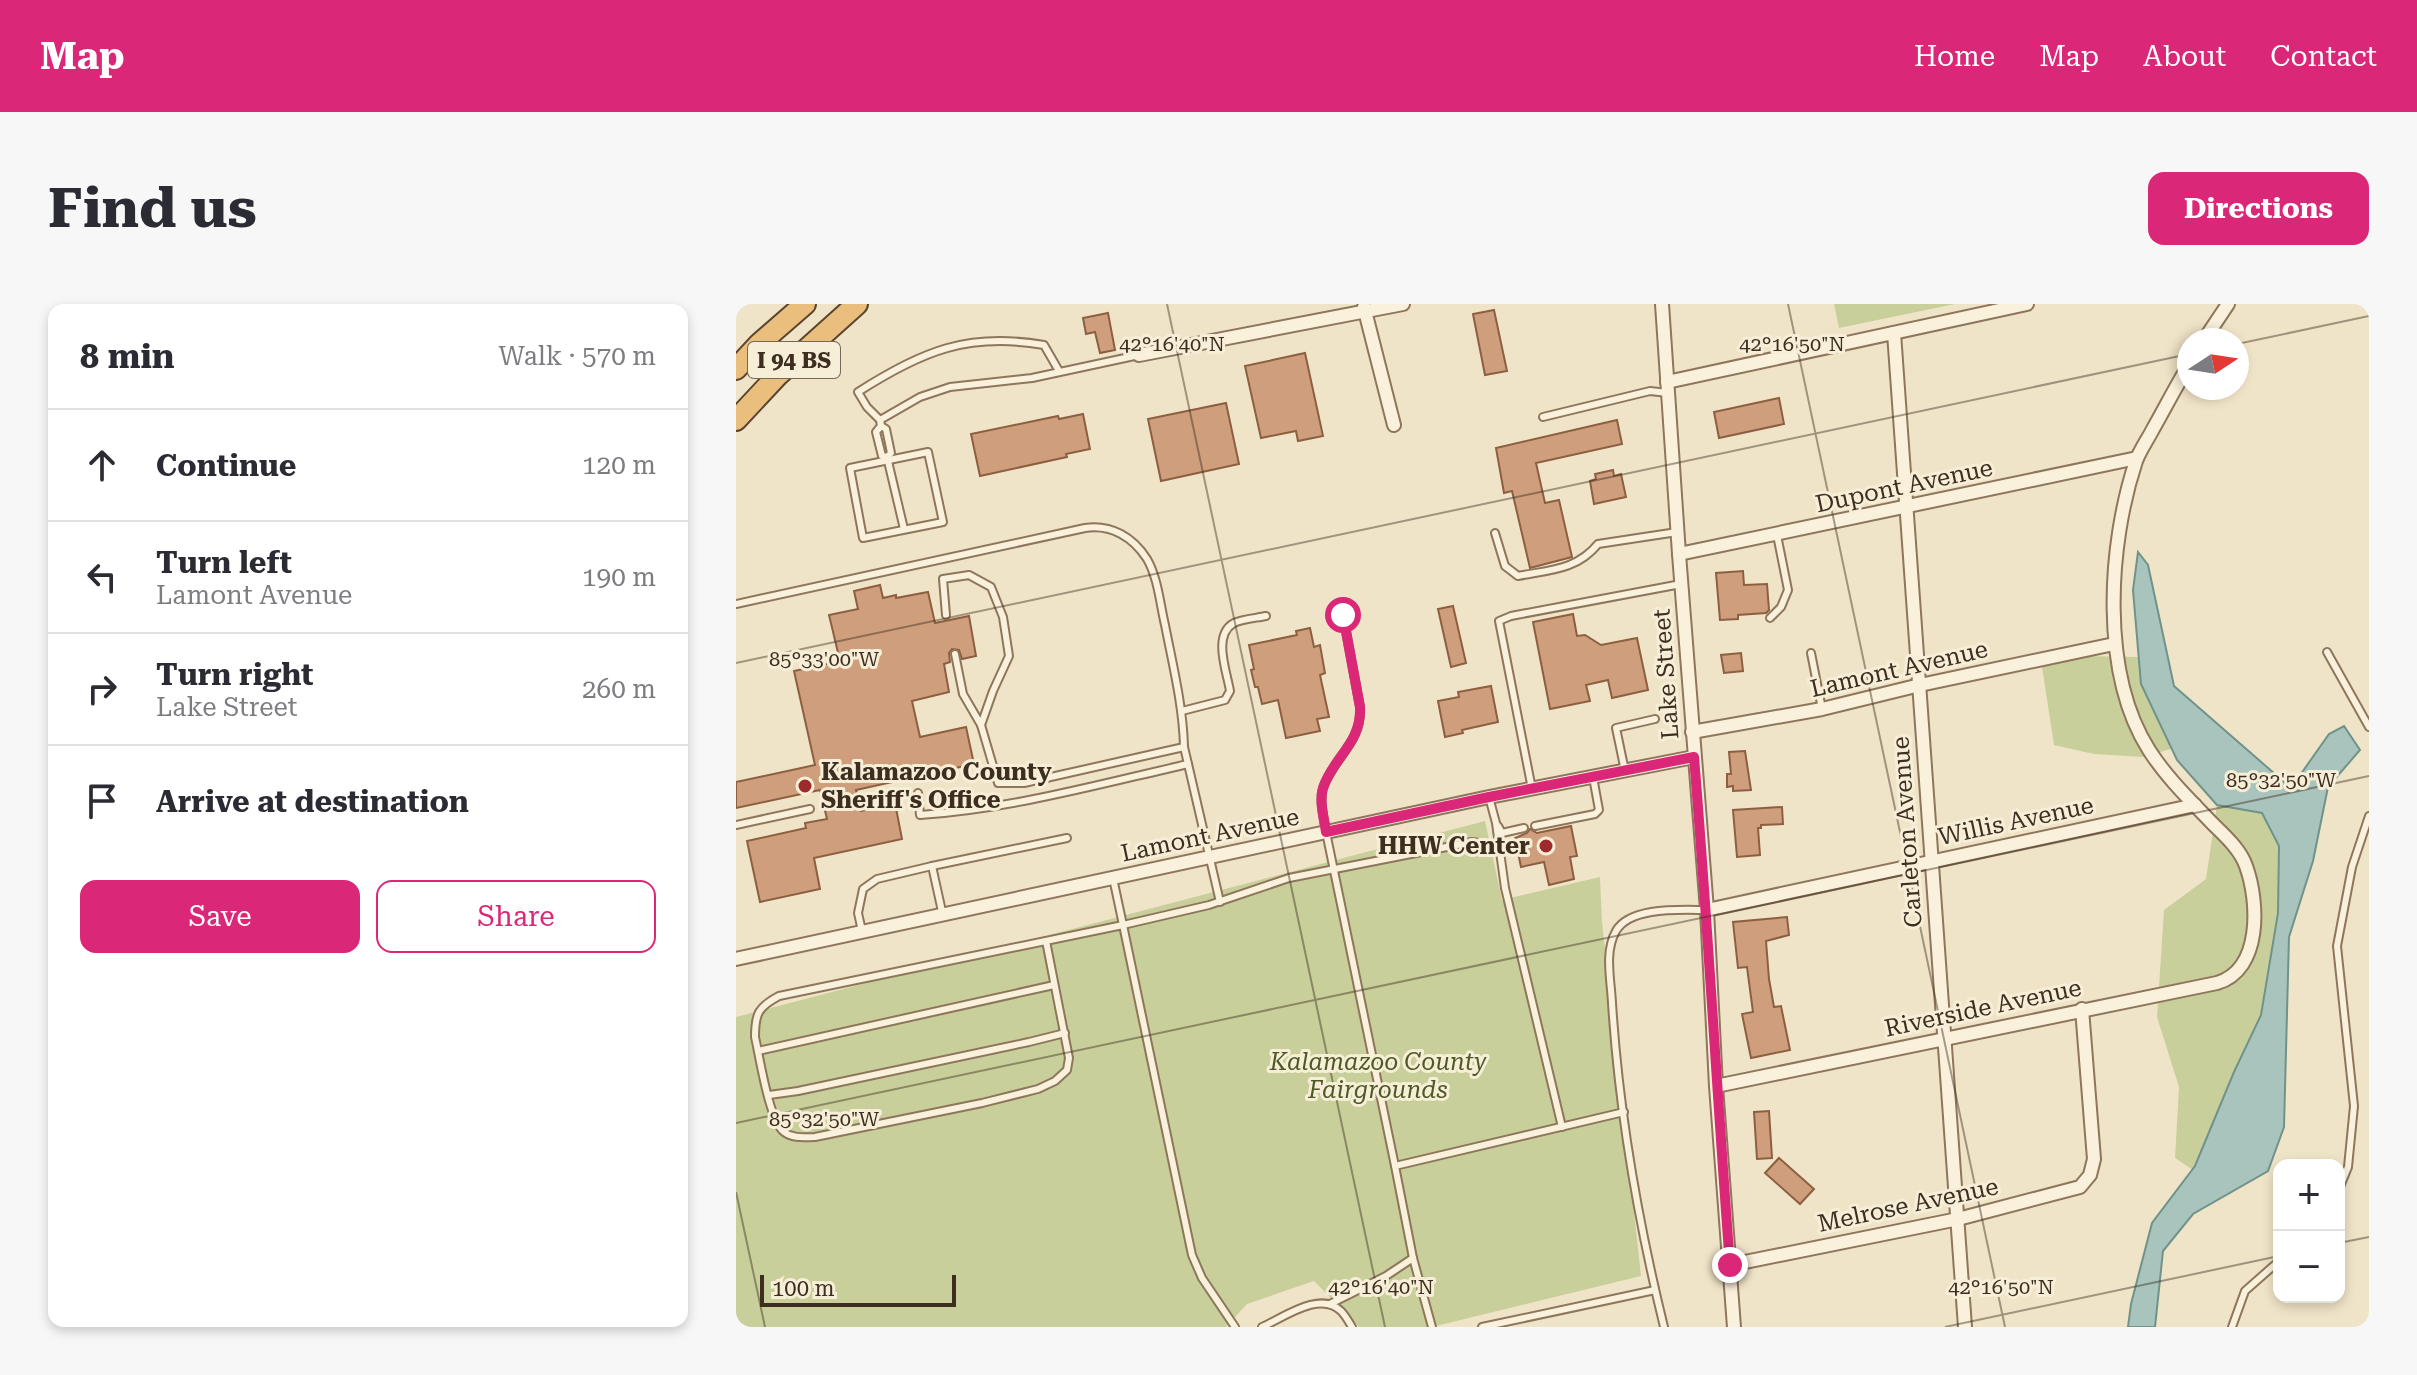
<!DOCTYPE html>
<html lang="en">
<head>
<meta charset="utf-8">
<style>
  body { margin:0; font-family:"Roboto Serif",serif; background:#f7f7f7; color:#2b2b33 }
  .controls { position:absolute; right:24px; bottom:24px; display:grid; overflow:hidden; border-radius:16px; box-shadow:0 4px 12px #0003 }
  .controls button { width:72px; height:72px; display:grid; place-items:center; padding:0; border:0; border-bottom:2px solid #e1e1e2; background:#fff; color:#2b2b33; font:40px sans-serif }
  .compass { position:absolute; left:1441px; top:24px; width:72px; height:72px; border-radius:50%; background:#fff; box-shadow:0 4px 12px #0003; rotate:78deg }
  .scale { position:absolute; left:24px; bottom:20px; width:196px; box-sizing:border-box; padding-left:8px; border:4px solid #3d2e20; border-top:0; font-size:22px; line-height:28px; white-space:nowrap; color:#3d2e20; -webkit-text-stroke:6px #f7eed8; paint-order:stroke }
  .stop { position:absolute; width:24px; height:24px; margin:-18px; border:6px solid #db2777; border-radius:50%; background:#fff }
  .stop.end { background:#db2777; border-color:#fff; box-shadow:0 2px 8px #0008 }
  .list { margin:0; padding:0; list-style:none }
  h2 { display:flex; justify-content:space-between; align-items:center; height:104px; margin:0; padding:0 32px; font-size:34px }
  h2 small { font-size:26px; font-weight:400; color:#7c7c81 }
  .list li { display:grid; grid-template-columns:52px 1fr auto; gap:24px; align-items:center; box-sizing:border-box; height:112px; padding:0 32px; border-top:2px solid #e1e1e2 }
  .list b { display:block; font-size:30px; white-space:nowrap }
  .list p { margin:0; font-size:26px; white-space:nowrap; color:#7c7c81 }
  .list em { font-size:26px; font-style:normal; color:#7c7c81 }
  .actions { display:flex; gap:16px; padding:24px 32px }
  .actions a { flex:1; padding:18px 0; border:2px solid #db2777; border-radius:16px; text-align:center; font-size:28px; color:#db2777 }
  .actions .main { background:#db2777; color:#fff }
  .icon { flex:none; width:44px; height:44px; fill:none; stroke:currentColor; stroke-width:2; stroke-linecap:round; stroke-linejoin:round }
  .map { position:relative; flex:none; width:1633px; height:1023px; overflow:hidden; border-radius:16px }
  header { display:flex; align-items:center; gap:48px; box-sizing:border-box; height:112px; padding:0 40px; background:#db2777; color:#fff }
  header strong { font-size:38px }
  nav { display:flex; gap:44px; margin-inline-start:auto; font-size:28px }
  .intro { display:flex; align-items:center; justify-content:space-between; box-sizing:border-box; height:192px; padding:0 48px }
  h1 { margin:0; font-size:56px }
  .button { padding:20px 36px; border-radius:16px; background:#db2777; color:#fff; font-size:28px; font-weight:700 }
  main { display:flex; gap:48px; padding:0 48px }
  aside { flex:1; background:#fff; border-radius:16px; box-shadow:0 4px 12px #0003 }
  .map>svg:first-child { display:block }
  .green { fill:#c9cf9b }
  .water { fill:#a9c4bc; stroke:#6f938a; stroke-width:2 }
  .building { fill:#cf9f7d; stroke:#8d5f41; stroke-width:2 }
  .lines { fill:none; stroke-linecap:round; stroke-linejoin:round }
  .service-casing { stroke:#8d765c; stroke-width:10 }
  .minor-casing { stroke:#8d765c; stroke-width:16 }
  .trunk-casing { stroke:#5b4430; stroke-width:24 }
  .service { stroke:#faf1dc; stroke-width:6 }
  .minor { stroke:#faf1dc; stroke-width:12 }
  .trunk { stroke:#eabe7c; stroke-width:20 }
  .route { stroke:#db2777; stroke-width:10 }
  .ticks { fill:none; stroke:#3d2e20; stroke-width:2; stroke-opacity:0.45 }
  .poi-dot { fill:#9e2a2b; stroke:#f7eed8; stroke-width:3 }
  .labels { text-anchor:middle; stroke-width:6; stroke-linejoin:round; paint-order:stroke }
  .shield { fill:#f7eed8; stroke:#756857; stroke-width:2 }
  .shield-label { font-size:22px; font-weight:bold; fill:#3d2e20 }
  .street-label { font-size:24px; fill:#3d2e20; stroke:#f7eed8 }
  .poi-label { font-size:24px; font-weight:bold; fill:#3d2e20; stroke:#f7eed8; text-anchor:start }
  .park-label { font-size:24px; font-style:italic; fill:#4d5a26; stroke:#f7eed8 }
  .ticks-label { font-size:20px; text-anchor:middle; fill:#3d2e20; stroke:#f7eed8; stroke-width:6; stroke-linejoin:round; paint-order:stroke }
</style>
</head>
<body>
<header>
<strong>Map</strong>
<nav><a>Home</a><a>Map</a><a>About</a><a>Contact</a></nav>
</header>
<div class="intro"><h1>Find us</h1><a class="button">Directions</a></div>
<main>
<aside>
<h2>8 min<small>Walk · 570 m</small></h2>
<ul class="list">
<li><svg class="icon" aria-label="ahead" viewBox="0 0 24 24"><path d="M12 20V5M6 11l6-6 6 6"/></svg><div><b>Continue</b></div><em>120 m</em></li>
<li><svg class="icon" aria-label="left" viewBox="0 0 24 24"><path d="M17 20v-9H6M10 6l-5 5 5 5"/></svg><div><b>Turn left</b><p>Lamont Avenue</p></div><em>190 m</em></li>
<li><svg class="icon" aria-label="right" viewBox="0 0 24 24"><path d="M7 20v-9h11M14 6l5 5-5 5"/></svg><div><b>Turn right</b><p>Lake Street</p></div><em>260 m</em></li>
<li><svg class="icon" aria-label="arrive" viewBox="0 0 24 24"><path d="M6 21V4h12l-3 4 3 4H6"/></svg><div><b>Arrive at destination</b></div></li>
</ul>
<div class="actions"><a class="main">Save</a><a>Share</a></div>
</aside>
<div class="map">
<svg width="1633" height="1023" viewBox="0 0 1633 1023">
  <rect width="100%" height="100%" fill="#f0e4c8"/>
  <g class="green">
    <polygon points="1098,0 1219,0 1103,24"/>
    <polygon points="1344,352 1405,353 1438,444 1408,453 1358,450 1318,441 1306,363"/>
    <polygon points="1516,484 1556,520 1533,750 1463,870 1439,854 1443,783 1421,713 1428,606 1470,575 1481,501"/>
    <polygon points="749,517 766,596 864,573 866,618 905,972 696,1023 623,1023 578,977 511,1000 490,1023 0,1023 0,713"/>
  </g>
  <polygon class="water" points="1402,248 1412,261 1438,382 1555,484 1593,430 1608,422 1624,446 1592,483 1577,557 1553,633 1548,823 1532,867 1457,910 1427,947 1419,1023 1392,1023 1395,1000 1416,919 1459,862 1498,768 1525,711 1542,609 1543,542 1526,509 1481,501 1441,456 1405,380 1397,286"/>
  <g class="building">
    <polygon points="758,6 771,67 749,71 737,10"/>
    <polygon points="372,9 379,46 364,49 359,28 350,30 347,14"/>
    <polygon points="569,49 587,132 562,137 560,127 525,134 509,62"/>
    <polygon points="1043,94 1048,120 983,134 978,108"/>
    <polygon points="490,99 503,160 425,177 412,115"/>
    <polygon points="347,110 354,145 330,150 331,153 244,172 235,130 322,112 323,115"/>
    <polygon points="881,116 886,140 800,159 809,199 823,196 836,253 794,264 776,187 768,189 760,144"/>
    <polygon points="877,166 878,172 885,170 890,193 858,200 854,177 860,175 859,170"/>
    <polygon points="1007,267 1008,281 1031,280 1033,306 1030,309 1002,311 1002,315 984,316 980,269"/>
    <polygon points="144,281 147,294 160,291 160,294 192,288 199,319 233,312 240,352 226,355 223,346 216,345 213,349 214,358 208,360 213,388 176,397 184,433 230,423 238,460 120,486 125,507 159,499 166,535 78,554 84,585 24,598 11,537 70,524 69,519 91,515 84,486 0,504 0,478 79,461 58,367 104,357 93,311 122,305 118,287"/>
    <polygon points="717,302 730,359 715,363 702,305"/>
    <polygon points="837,310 841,332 849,331 865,341 901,334 912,386 876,394 872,376 850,381 854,397 814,405 797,318"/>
    <polygon points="574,324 578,343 584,341 589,369 584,371 593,413 581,415 584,427 550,434 542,396 526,400 522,383 519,383 515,366 518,365 513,341 561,331 560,327"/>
    <polygon points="1005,349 1007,367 988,369 985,351"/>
    <polygon points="755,382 762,418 726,426 727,429 709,433 702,397 723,393 722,388"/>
    <polygon points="1009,447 1015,486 997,487 997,482 991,483 991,470 995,470 993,448"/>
    <polygon points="1046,503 1047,520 1025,521 1025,524 1022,524 1024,551 1001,553 997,506"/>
    <polygon points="835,522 841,552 834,553 838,575 813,581 808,558 785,563 779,534 791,529 794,525 801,529"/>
    <polygon points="1051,613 1053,631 1030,637 1033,675 1038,703 1045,702 1054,746 1015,754 1006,710 1017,708 1011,663 1002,664 997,618"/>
    <polygon points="1033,807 1036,854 1021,855 1018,808"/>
    <polygon points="1043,854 1078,885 1064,900 1029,869"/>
  </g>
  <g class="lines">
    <g class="service-casing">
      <g id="service">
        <path d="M323 67 308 41C232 28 186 47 122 88L131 103 144 116 184 93 214 83 296 74 403 51"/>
        <polyline points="807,113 914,87 932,89"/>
        <polyline points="144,116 145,122 150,125 155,149 151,153 168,225"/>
        <polyline points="145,122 140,128 146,152 151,153"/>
        <polygon points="192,148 207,218 127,234 114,164"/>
        <path d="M759 229 769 262 782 272C813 266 841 266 862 240L941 228"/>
        <path d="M0 300 349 224C375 220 397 233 411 255 422 274 424 300 429 321 437 362 447 402 448 443"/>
        <polyline points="210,311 207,275 233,271 255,283 267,313 273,352 257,387 245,421 227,390 219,350"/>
        <path d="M607 311 624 403C626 439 598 453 587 484 583 497 588 514 590 528L659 862"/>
        <polyline points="1034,314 1045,303 1052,286 1041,231"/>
        <polyline points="1591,348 1633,423"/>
        <polyline points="1075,349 1086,405"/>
        <path d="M446 407 489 396 494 387C491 368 476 331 498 319 506 315 520 314 530 312"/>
        <polyline points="245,421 262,479 288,479 448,443 452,460"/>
        <polyline points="889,467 880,424 919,415"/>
        <polyline points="796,485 763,317 775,312 945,280"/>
        <path d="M182 489 184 511C274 505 364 480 452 460L484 598"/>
        <polyline points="753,493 760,519 769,584 826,823"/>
        <polyline points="0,521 74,505"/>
        <polyline points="762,522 766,529 788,524"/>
        <polyline points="799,522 859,510 863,506 857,473"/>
        <polyline points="377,574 387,621 473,601 553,574 736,538 763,542"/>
        <polyline points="207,612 196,562 331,534"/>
        <polyline points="126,627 122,609 127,585 141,575 196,562"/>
        <path d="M310 637 333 754 331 766 319 777 302 785 246 799 79 833C69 833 57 835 48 828 33 816 24 755 19 733 19 710 22 703 43 692L387 621 456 951 466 974 499 1023"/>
        <polyline points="22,747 318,681"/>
        <polyline points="33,791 62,787 293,738 329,729"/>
        <polyline points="1603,885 1612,863 1618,802 1601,642 1616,563 1633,512"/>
        <polyline points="594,1000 650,972 677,954"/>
        <path d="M526 1023C547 1014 584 986 605 1007 609 1011 613 1018 616 1023"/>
        <polyline points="696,1023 677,954 659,862 888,808"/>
        <polyline points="746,1023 919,986"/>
        <path d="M928 1023C902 917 883 808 876 699 875 676 868 648 880 627 894 602 946 606 971 606"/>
        <polyline points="1496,1023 1509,987 1543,957"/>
      </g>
    </g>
    <g class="minor-casing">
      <g id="minor">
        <polyline points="926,0 943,250 971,606 980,782 998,1023"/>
        <polyline points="628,3 658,121"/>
        <polyline points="1158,29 1229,1023"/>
        <polyline points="1468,36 1492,0"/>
        <polyline points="403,51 667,0"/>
        <polyline points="931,78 1291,0"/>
        <polyline points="943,250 1401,154"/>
        <polyline points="956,428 1086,405 1184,381 1378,340"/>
        <polyline points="971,606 1459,501"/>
        <polyline points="0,655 753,493 958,453"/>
        <path d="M980 782 1481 679C1526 666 1523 598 1510 562 1504 545 1489 532 1477 520 1455 497 1430 473 1413 446 1364 369 1372 241 1400 157 1404 146 1412 135 1417 125 1429 104 1440 82 1453 61"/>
        <polyline points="994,961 1222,915 1344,883 1354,871 1358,855 1346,705"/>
      </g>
    </g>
    <g class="trunk-casing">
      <g id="trunk">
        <polyline points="0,65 23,40 69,0"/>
        <polyline points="0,116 42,71 121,0"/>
      </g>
    </g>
    <use href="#service" class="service"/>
    <use href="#minor" class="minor"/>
    <use href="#trunk" class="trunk"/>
  </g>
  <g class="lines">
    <path class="route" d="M607 311 624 403C626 439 597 453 587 484 583 497 588 514 590 528L753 493 958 453C972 622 981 792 994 961"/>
  </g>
  <path class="ticks" d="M431 0 649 1023M1052 0 1269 1023M1501 40 1633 12M0 359 1453 50M0 819 1633 472M0 888 29 1023M1603 939 1633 933M1209 1023 1543 952"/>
  <g class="poi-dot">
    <circle cx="69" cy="482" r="8"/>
    <circle cx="810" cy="542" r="8"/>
  </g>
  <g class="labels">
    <rect class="shield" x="12" y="38" width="92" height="36" rx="6"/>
    <g class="shield-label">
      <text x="58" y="64">I 94 BS</text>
    </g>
    <g class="street-label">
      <text transform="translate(1168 182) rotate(-12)" y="8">Dupont Avenue</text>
      <text transform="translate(1163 365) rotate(-13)" y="8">Lamont Avenue</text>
      <text transform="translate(930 370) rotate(-94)" y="8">Lake Street</text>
      <text transform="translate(1280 517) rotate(-12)" y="8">Willis Avenue</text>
      <text transform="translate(1171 528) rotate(-94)" y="8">Carleton Avenue</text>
      <text transform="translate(474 531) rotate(-12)" y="8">Lamont Avenue</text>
      <text transform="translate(1247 704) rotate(-12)" y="8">Riverside Avenue</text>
      <text transform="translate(1172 901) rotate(-12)" y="8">Melrose Avenue</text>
    </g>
    <g class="poi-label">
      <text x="85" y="476">Kalamazoo County<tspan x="85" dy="28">Sheriff's Office</tspan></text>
      <text x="794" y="550" text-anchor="end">HHW Center</text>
    </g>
    <g class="park-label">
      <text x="642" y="766">Kalamazoo County<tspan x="642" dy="28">Fairgrounds</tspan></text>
    </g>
  </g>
  <g class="ticks-label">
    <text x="436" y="47">42°16'40"N</text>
    <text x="1056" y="47">42°16'50"N</text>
    <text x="88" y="362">85°33'00"W</text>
    <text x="1545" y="483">85°32'50"W</text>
    <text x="88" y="822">85°32'50"W</text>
    <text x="645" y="990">42°16'40"N</text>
    <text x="1265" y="990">42°16'50"N</text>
  </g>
</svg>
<div class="controls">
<button>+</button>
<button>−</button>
</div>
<svg class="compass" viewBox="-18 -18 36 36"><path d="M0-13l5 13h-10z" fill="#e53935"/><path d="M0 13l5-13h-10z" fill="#7c7c81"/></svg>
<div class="scale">100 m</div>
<div class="stop" style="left:607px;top:311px"></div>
<div class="stop end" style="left:994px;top:961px"></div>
</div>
</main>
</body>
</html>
